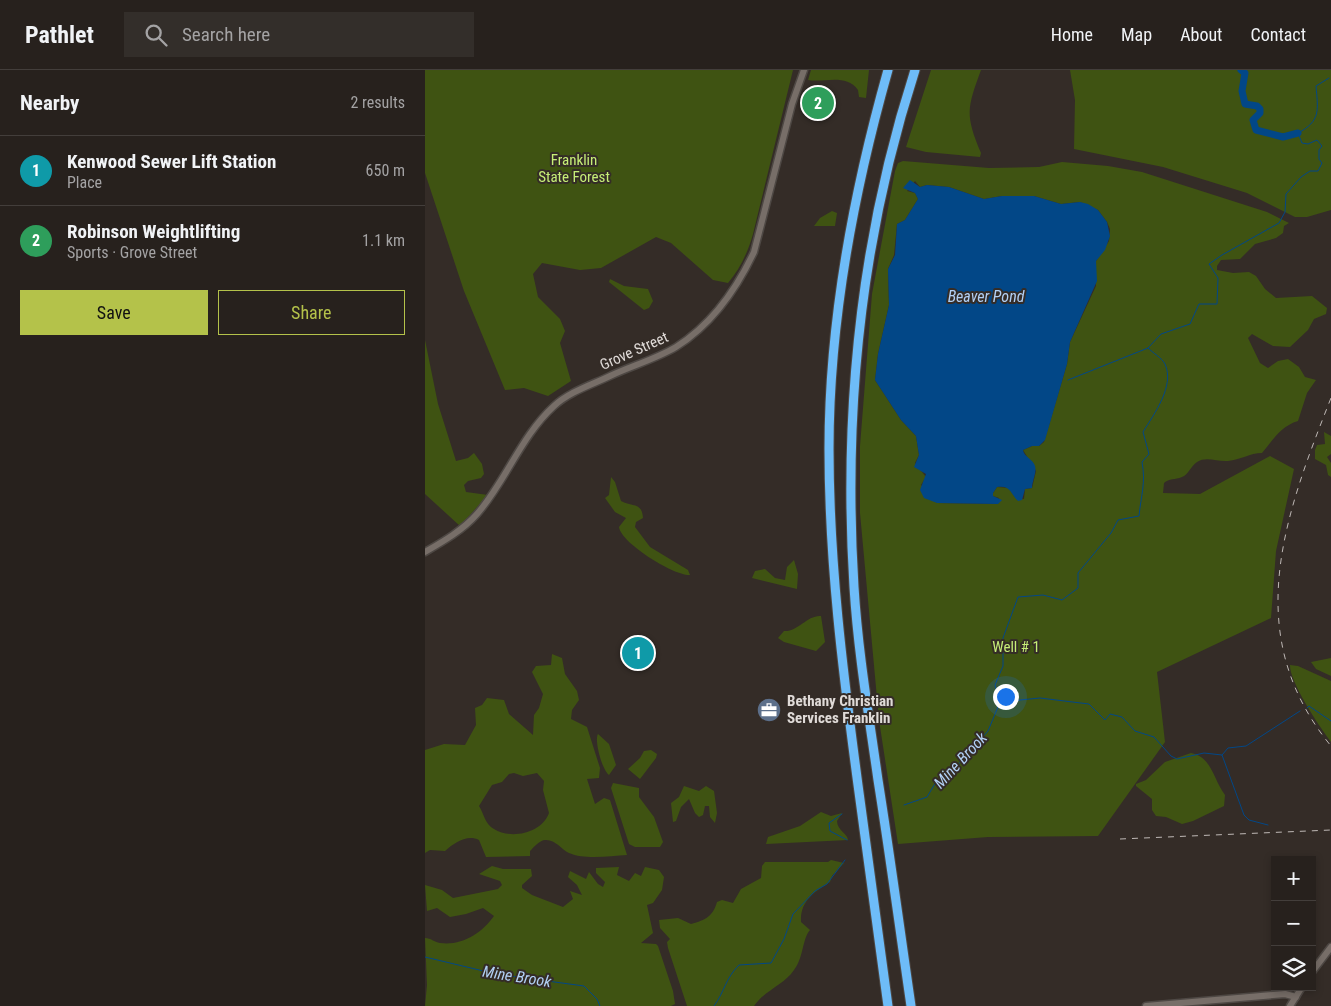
<!DOCTYPE html>
<html lang="en">
<head>
<meta charset="utf-8">
<style>
  body { margin:0; font-family:"Roboto Condensed",sans-serif; background:#332e2a; color:#f1f3f6 }
  .controls { position:absolute; right:15px; bottom:15px; display:grid; overflow:hidden; border-radius:0px; box-shadow:0 2px 8px #0003 }
  .controls button { width:45px; height:45px; display:grid; place-items:center; padding:0; border:0; border-bottom:1px solid #433e3b; background:#27211d; color:#f1f3f6; font:25px sans-serif }
  .you { position:absolute; left:580px; top:626px; width:18px; height:18px; margin:-12px; border:4px solid #fff; border-radius:50%; background:#1a73e8; box-shadow:0 0 0 8px #1a73e833 }
  .badge { display:grid; place-items:center; width:32px; height:32px; border-radius:50%; background:#b4c24a; color:#fff; font-size:16px; font-weight:700 }
  .pin { position:absolute; translate:-50% -50%; border:2px solid #fff; box-shadow:0 1px 5px #0006 }
  .list { margin:0; padding:0; list-style:none }
  h2 { display:flex; justify-content:space-between; align-items:center; height:65px; margin:0; padding:0 20px; font-size:21px }
  h2 small { font-size:16px; font-weight:400; color:#a4a3a4 }
  .list li { display:grid; grid-template-columns:32px 1fr auto; gap:15px; align-items:center; box-sizing:border-box; height:70px; padding:0 20px; border-top:1px solid #433e3b }
  .list b { display:block; font-size:19px; white-space:nowrap }
  .list p { margin:0; font-size:16px; white-space:nowrap; color:#a4a3a4 }
  .list em { font-size:16px; font-style:normal; color:#a4a3a4 }
  .actions { display:flex; gap:10px; padding:15px 20px }
  .actions a { flex:1; padding:11px 0; border:1px solid #b4c24a; border-radius:0px; text-align:center; font-size:18px; color:#b4c24a }
  .actions .main { background:#b4c24a; color:#111 }
  .icon { flex:none; width:28px; height:28px; fill:none; stroke:currentColor; stroke-width:2; stroke-linecap:round; stroke-linejoin:round }
  .map { position:relative; flex:none; width:906px; height:936px; overflow:hidden }
  header { display:flex; align-items:center; gap:30px; box-sizing:border-box; height:70px; padding:0 25px; background:#27211d; border-bottom:1px solid #433e3b }
  header strong { font-size:24px }
  nav { display:flex; gap:28px; margin-inline-start:auto; font-size:18px }
  .search { width:350px; height:45px; background:#332e2a; display:flex; align-items:center; gap:12px; box-sizing:border-box; padding:0 18px; border-radius:0px; color:#a4a3a4; font-size:19px }
  main { display:flex }
  aside { flex:1; background:#27211d }
  .map>svg:first-child { display:block }
  .green { fill:#3f5312; fill-rule:evenodd }
  .water { fill:#024787 }
  .lines { fill:none; stroke-linecap:round; stroke-linejoin:round }
  .stream { stroke:#024787; stroke-width:1 }
  .river { stroke:#024787; stroke-width:7 }
  .secondary-casing { stroke:#4e4844; stroke-width:9 }
  .motorway-casing { stroke:#4e4844; stroke-width:11 }
  .secondary { stroke:#776e68; stroke-width:6 }
  .motorway { stroke:#6ebcf8; stroke-width:9 }
  .rail { stroke:#bfb9b6; stroke-width:1; stroke-dasharray:6 6; stroke-linecap:butt }
  .labels { text-anchor:middle; stroke-width:4; stroke-linejoin:round; paint-order:stroke }
  .park-label { font-size:15px; fill:#c6ee77; stroke:#342c27 }
  .street-label { font-size:15px; fill:#e0dbd8; stroke:#342c27 }
  .poi-label { font-size:15px; font-weight:bold; fill:#e0dbd8; stroke:#342c27; text-anchor:start }
  .water-label { font-size:16px; font-style:italic; fill:#b2d0f5; stroke:#342c27 }
</style>
</head>
<body>
<header>
<strong>Pathlet</strong>
<div class="search"><svg class="icon" aria-label="search" viewBox="0 0 24 24"><circle cx="10" cy="10" r="6"/><path d="M15 15l6 6"/></svg>Search here</div>
<nav><a>Home</a><a>Map</a><a>About</a><a>Contact</a></nav>
</header>
<main>
<aside>
<h2>Nearby<small>2 results</small></h2>
<ul class="list">
<li><span class="badge" style="background:#0f9aa8">1</span><div><b>Kenwood Sewer Lift Station</b><p>Place</p></div><em>650 m</em></li>
<li><span class="badge" style="background:#2e9e5b">2</span><div><b>Robinson Weightlifting</b><p>Sports · Grove Street</p></div><em>1.1 km</em></li>
</ul>
<div class="actions"><a class="main">Save</a><a>Share</a></div>
</aside>
<div class="map">
<svg width="906" height="936" viewBox="0 0 906 936">
  <rect width="100%" height="100%" fill="#342c27"/>
  <g class="green">
    <path d="M0 0H368L328 164C323 182 315 199 303 213L288 210 246 173 231 167 176 198 155 200 117 193 108 204 113 227 135 249 140 261 135 273 146 311 123 326 99 318 80 320 39 221 0 103Z"/>
    <path d="M386 0H444L441 28 434 27 433 20C421 3 399 13 383 10Z"/>
    <path d="M506 0H556C542 38 540 45 556 83L555 87 501 82 481 77Z"/>
    <polygon points="645,0 906,0 906,140 882,147 870,147 822,123 738,97 649,79 650,30"/>
    <path d="M478 91 564 98 614 97 637 92 683 96 717 102 842 142 864 153 859 156 858 163 851 168 830 174 815 189 796 190 792 196V200L808 203 824 202 831 206 840 219 851 228 887 226 902 238 901 244 889 249 883 260 865 277 848 276 827 264 823 268 835 293 843 298 853 291 863 289 874 297 880 307 891 310 882 323 873 351C856 356 848 370 837 383 825 383 815 390 803 391 793 392 781 386 772 392 766 396 763 405 757 407 750 410 744 408 739 413L738 423 775 424 845 386 869 399 851 481 846 548 732 602 740 672 673 766 563 767 473 774 454 650 435 443V376L447 224 470 101 473 93ZM490 111 495 117 502 115 524 117 559 129 577 126H609L636 134 655 132 673 140 682 152 685 159 684 171 671 191V216L645 272 642 294 619 372 614 376H607L598 380 611 401 607 418 600 419 599 429 590 427 584 418 572 417 568 423V426L574 428 573 434 512 433 496 415 501 407 490 393 494 385 491 366 476 350 450 310 453 284 464 235 463 199 469 185 472 154 480 150 493 129 490 123 482 121Z"/>
    <polygon points="407,141 412,143 410,156 389,156 395,148"/>
    <polygon points="185,209 199,216 223,219 228,231 224,238 219,240 184,212"/>
    <polygon points="0,270 13,334 31,391 43,388 49,383 57,394 59,404 56,408 43,411 39,415 41,422 63,425 35,456 0,424"/>
    <polygon points="899,362 906,366 906,384 902,387 906,393 906,407 903,405 901,395 890,389 890,380 892,375 900,374"/>
    <path d="M186 407 190 412 196 431C207 437 217 432 218 448L211 452 210 457 225 477 263 500 265 505C249 506 196 473 194 457L201 448 190 442 180 428 184 425Z"/>
    <polygon points="369,490 373,504 372,519 327,508 330,501 340,499 350,508 360,510 362,497"/>
    <path d="M396 546 400 572 391 581 359 572 353 568 359 561C373 562 382 545 396 546Z"/>
    <path d="M127 584 137 588 140 604 152 621 154 630 147 640 146 649 162 657 175 698 174 708 162 709 170 734 179 728 185 730 202 785C185 786 160 790 144 783 136 779 130 769 120 770 115 770 109 777 105 781V786L61 787 54 770C42 764 29 773 20 781L5 780 0 783V680L19 674 40 675 51 655 50 638 57 635 62 628 79 630 84 644 108 665 109 645 114 638 118 624 107 602 111 596 126 595ZM89 703 98 706 112 703 119 711 118 720 124 743C117 763 86 770 69 759 60 754 59 744 54 736L67 715 77 712 84 704Z"/>
    <polygon points="906,588 906,606 891,599 886,592"/>
    <path d="M865 595 873 596 906 611V672C895 658 864 611 865 595Z"/>
    <path d="M173 664 184 674 191 695 184 705C177 700 169 670 173 664Z"/>
    <polygon points="226,680 232,684 231,688 215,709 203,699 215,688 219,681"/>
    <path d="M766 683C787 687 788 709 800 725L799 736 768 751 757 754 741 747 731 746 727 740V729L711 716V714L721 710 740 692Z"/>
    <polygon points="188,713 214,718 214,727 229,747 238,772 235,777 210,777 204,774 186,718"/>
    <polygon points="259,716 274,721 281,716 289,721 292,743 290,753 285,747 284,736 280,736 278,745 274,747 270,743 264,729 256,737 251,751 248,752 246,733 254,727"/>
    <path d="M396 742 406 746 417 743 412 751C412 760 423 764 423 770L341 774 343 767 375 756Z"/>
    <path d="M406 790 419 793 407 806 405 812C389 822 375 831 376 852L385 860C377 869 379 887 369 900 359 915 340 920 329 936H262L243 878 242 872 245 869 235 858 234 850 253 848 266 854C281 850 288 846 292 832L297 830 308 833 316 819 336 808 337 796 340 792H403Z"/>
    <path d="M67 796 78 799H106L107 806 97 815V818L107 825 138 837 148 829 145 821 157 825 152 815 143 807 145 801 161 809 164 802 173 814 178 817 180 812 171 803V798L194 797 192 805 204 811 210 803 216 806 220 797 234 800 239 807 237 820 228 833 222 835 228 863 216 873 231 874 233 876 248 921 250 934 246 936H0L2 915 0 868C6 868 9 872 15 873 37 876 57 863 69 846L58 838 41 844 25 847 12 838 2 841 0 815 17 820 28 828 73 819 77 815 75 811 54 804Z"/>
  </g>
  <path class="water" d="M485 110 495 117 502 115 524 117 559 129 577 126H609L636 134 655 132 663 134 673 140 682 152 685 166 680 180 671 191 672 211 645 272 642 294 620 370 614 376H607L598 380C599 387 608 389 610 396 612 403 607 411 607 418L600 419 597 430 593 431C585 423 586 415 572 417L568 423V426L577 430 573 434 512 433 499 428 495 420 501 404 489 397 494 385 491 366 476 350 450 310 453 284 464 235 463 199 470 185 472 154 480 150 493 129 490 123 478 118Z"/>
  <g class="lines">
    <g class="stream">
      <polyline points="643,310 723,278"/>
      <polyline points="575,632 615,628 664,634 680,650 685,644 697,647 710,661 729,667 746,686 752,689 779,683 797,685 819,745 824,750 843,755"/>
      <polyline points="882,638 884,636 906,651"/>
      <polyline points="797,685 803,678 821,676 875,641"/>
      <path d="M479 735 502 727 511 712 538 690 563 661 575 632 570 615 578 596V568L593 527 618 525 637 530 653 518V503L686 463 693 450 714 446C716 425 721 413 717 392L724 384 718 362C729 344 750 316 740 294 737 288 728 283 723 278L736 264 765 254 774 234H792L793 208 784 194 797 185 854 153 860 142 861 124 876 107 885 101H893L897 93 894 89V80L897 76 892 70 883 74 877 73 873 63C896 51 893 40 891 16L904 8"/>
      <polyline points="417,744 404,753 405,761 422,770"/>
      <polyline points="0,887 71,904 159,916 172,929 175,936"/>
      <path d="M289 936C300 921 300 909 314 895L346 893 359 869 368 844 390 821 402 814 420 790"/>
    </g>
    <polyline class="river" points="816,0 820,3 817,21 820,34 832,36 835,39 835,43 828,50 831,60 858,67 873,63"/>
    <g class="secondary-casing">
      <g id="secondary">
        <path d="M0 482C19 471 38 460 52 444 81 411 96 366 129 336 144 322 166 315 185 306 206 296 231 289 251 277 286 255 312 218 329 182L367 34 379 0"/>
        <polyline points="887,902 906,877"/>
        <polyline points="721,936 860,924 871,927"/>
        <polyline points="865,936 877,917"/>
      </g>
    </g>
    <g class="motorway-casing">
      <g id="motorway">
        <path d="M463 936C453 862 443 788 433 715 418 603 404 492 404 379 404 250 428 124 463 0"/>
        <path d="M486 936C475 861 465 785 453 710 444 646 433 582 429 517 418 342 436 167 490 0"/>
      </g>
    </g>
    <use href="#secondary" class="secondary"/>
    <use href="#motorway" class="motorway"/>
    <g class="rail">
      <path d="M906 328C859 447 815 565 906 676"/>
      <polyline points="695,769 906,760"/>
    </g>
  </g>
  <defs>
    <g id="office-disc" transform="scale(1.25)"><circle r="9.5" fill="#5c6f8a" stroke="#342c27"/><path d="M-6-3h4V-5.5h4V-3h4V5H-6ZM-1-4.5V-3h2v-1.5ZM-6 0V1H6V0Z" fill="#fff"/></g>
  </defs>
  <g fill-rule="evenodd">
    <use href="#office-disc" x="344" y="640"/>
  </g>
  <g class="labels">
    <g class="park-label">
      <text x="149" y="95">Franklin<tspan x="149" dy="17">State Forest</tspan></text>
      <text x="591" y="582">Well # 1</text>
    </g>
    <g class="street-label">
      <text transform="translate(209 281) rotate(-24)" y="5">Grove Street</text>
    </g>
    <g class="poi-label">
      <text x="362" y="636">Bethany Christian<tspan x="362" dy="17">Services Franklin</tspan></text>
    </g>
    <g class="water-label">
      <text x="561" y="232">Beaver Pond</text>
      <text transform="translate(535 690) rotate(-47)" y="6">Mine Brook</text>
      <text transform="translate(92 906) rotate(9)" y="6">Mine Brook</text>
    </g>
  </g>
</svg>
<div class="controls">
<button>+</button>
<button>−</button>
<button><svg class="icon" aria-label="layers" viewBox="0 0 24 24"><path d="M12 4l9 5-9 5-9-5zM3 14l9 5 9-5"/></svg></button>
</div>
<div class="you"></div>
<div class="pin badge" style="left:213px;top:583px;background:#0f9aa8">1</div>
<div class="pin badge" style="left:393px;top:33px;background:#2e9e5b">2</div>
</div>
</main>
</body>
</html>
